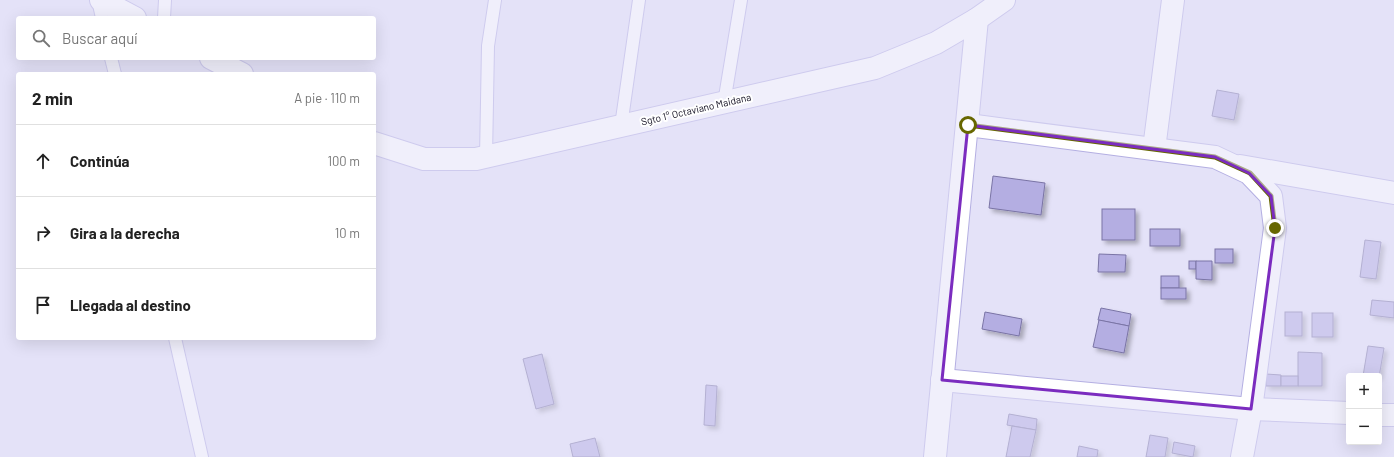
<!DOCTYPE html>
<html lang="es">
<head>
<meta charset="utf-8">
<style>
  body { margin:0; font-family:Barlow,sans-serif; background:#f2f2f2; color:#222 }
  .controls { position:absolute; right:12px; bottom:12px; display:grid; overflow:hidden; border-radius:4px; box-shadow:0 4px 16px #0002 }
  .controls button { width:36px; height:36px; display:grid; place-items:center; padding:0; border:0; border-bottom:1px solid #e0e0e0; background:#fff; color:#222; font:20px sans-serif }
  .stop { position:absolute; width:12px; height:12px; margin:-9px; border:3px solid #676700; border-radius:50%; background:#fff }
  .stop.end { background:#676700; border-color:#fff; box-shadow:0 1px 4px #0008 }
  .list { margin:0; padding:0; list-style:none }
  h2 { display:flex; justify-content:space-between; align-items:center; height:52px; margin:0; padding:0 16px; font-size:17px }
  h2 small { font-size:13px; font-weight:400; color:#767676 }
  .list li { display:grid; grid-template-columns:26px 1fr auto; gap:12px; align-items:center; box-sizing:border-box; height:72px; padding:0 16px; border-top:1px solid #e0e0e0 }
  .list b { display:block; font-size:15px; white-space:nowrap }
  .list em { font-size:13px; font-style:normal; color:#767676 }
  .icon { flex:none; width:22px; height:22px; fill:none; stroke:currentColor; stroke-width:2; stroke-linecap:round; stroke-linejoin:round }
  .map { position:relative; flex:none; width:1394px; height:457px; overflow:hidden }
  .search { position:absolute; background:#fff; box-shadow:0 4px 16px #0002; left:16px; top:16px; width:360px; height:44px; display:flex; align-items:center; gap:10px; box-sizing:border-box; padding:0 14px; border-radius:4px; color:#767676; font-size:15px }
  .panel { position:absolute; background:#fff; box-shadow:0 4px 16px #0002; left:16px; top:72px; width:360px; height:268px; border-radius:4px }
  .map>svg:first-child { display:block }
  .building { fill:#b4aee2; stroke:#7a74a5; filter:url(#shadow) }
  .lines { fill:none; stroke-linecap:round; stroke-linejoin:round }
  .lane-casing { stroke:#b4afe2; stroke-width:14 }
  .street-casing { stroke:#b4afe2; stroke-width:24 }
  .secondary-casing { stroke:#b4afe2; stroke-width:24 }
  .lane { stroke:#fff; stroke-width:12 }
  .street { stroke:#fff; stroke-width:22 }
  .secondary { stroke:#fff; stroke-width:22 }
  .route { stroke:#676700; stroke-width:5 }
  .marked { fill:none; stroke:#7b2cbf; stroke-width:3; stroke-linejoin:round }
  .labels { text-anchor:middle; stroke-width:4; stroke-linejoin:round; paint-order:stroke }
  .street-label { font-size:10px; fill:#0f0c1e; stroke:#fff }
</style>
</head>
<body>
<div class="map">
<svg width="1394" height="457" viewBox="0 0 1394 457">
  <defs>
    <filter id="shadow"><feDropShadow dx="3.5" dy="3.5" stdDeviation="2" flood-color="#0004"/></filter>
  </defs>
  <rect width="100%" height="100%" fill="#e4e2f8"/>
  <g class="building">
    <polygon points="1217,90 1239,94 1234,120 1212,116"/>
    <polygon points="993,176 1045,183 1041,215 989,208"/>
    <rect x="1102" y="209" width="33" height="31"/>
    <rect x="1150" y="229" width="30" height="17"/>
    <polygon points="1365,240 1381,242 1376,279 1360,277"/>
    <rect x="1215" y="249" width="18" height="14"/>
    <polygon points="1099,254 1126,255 1125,272 1098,272"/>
    <rect x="1189" y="261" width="7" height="8"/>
    <polygon points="1196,261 1212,261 1212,280 1196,279"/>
    <rect x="1161" y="276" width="18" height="12"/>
    <rect x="1161" y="288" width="25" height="11"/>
    <polygon points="1372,300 1394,302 1394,318 1370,315"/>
    <polygon points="1101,308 1131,314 1129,326 1098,320"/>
    <polygon points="985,312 1022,319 1019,336 982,329"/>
    <rect x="1285" y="312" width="17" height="24"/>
    <rect x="1312" y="313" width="21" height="24"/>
    <polygon points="1099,320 1129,326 1124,353 1093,347"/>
    <polygon points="1368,346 1384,348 1379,377 1379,376 1363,376"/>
    <polygon points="1298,352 1322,353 1322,386 1298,386"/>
    <polygon points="542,354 554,404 536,409 523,359"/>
    <polygon points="1266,374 1281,375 1281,386 1266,386"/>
    <rect x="1281" y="376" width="17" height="10"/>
    <polygon points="706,385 717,386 715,426 704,425"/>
    <polygon points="1009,414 1037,419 1036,430 1007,425"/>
    <polygon points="1012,426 1036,430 1030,457 1006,457"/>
    <polygon points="1150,435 1168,438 1165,457 1146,457"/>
    <polygon points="595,438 600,457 573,457 570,444"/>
    <polygon points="1174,442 1195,446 1193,457 1172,453"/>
    <polygon points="1079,446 1098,450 1097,457 1077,457"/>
  </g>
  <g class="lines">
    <g class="lane-casing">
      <g id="lane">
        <polyline points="98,0 102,18"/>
        <polyline points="164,18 165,0"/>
        <polyline points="111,58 115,74"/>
        <polyline points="724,103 741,0"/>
        <polyline points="621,126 639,0"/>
        <polyline points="486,157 488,46 495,0"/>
        <polyline points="175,338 202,457"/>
      </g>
    </g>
    <g class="street-casing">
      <g id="street">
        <polyline points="968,125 1215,157 1249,173 1271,196 1275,228 1251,409 1242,457"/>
        <polyline points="1154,149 1173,0"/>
        <polyline points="1240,166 1394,193"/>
        <polyline points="942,380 1251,409 1349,413"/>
        <polyline points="1379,415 1394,415"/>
        <polyline points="935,457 977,19"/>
      </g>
    </g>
    <g class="secondary-casing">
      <g id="secondary">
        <polyline points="101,0 135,18"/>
        <polyline points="211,58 242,74"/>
        <polyline points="374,143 424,159 476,159 875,68 936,43 977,19 1004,0"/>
      </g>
    </g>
    <use href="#lane" class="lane"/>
    <use href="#street" class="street"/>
    <use href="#secondary" class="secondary"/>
  </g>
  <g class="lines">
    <polyline class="route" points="968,125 1215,157 1250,173 1271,196 1275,228"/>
  </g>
  <path d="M0 0H1394V457H0ZM968 125 1215 157 1249 173 1271 196 1275 228 1251 409 942 380Z" fill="#e4e2f8" fill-opacity=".55" fill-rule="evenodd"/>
  <path class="marked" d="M968 125 1215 157 1249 173 1271 196 1275 228 1251 409 942 380Z"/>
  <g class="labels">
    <g class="street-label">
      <text transform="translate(696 109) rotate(-13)" y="4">Sgto 1° Octaviano Maidana</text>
    </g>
  </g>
</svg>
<div class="controls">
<button>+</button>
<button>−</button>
</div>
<div class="stop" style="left:968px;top:125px"></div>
<div class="stop end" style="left:1275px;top:228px"></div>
<div class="search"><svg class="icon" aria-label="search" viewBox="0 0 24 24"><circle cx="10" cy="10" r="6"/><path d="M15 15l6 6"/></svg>Buscar aquí</div>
<section class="panel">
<h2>2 min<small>A pie · 110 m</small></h2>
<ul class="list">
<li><svg class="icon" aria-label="ahead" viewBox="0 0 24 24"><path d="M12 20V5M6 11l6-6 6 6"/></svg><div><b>Continúa</b></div><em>100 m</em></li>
<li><svg class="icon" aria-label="right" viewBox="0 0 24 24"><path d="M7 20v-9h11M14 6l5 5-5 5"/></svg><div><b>Gira a la derecha</b></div><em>10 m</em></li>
<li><svg class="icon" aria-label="arrive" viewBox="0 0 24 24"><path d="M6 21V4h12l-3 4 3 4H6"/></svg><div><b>Llegada al destino</b></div></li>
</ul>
</section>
</div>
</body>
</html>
